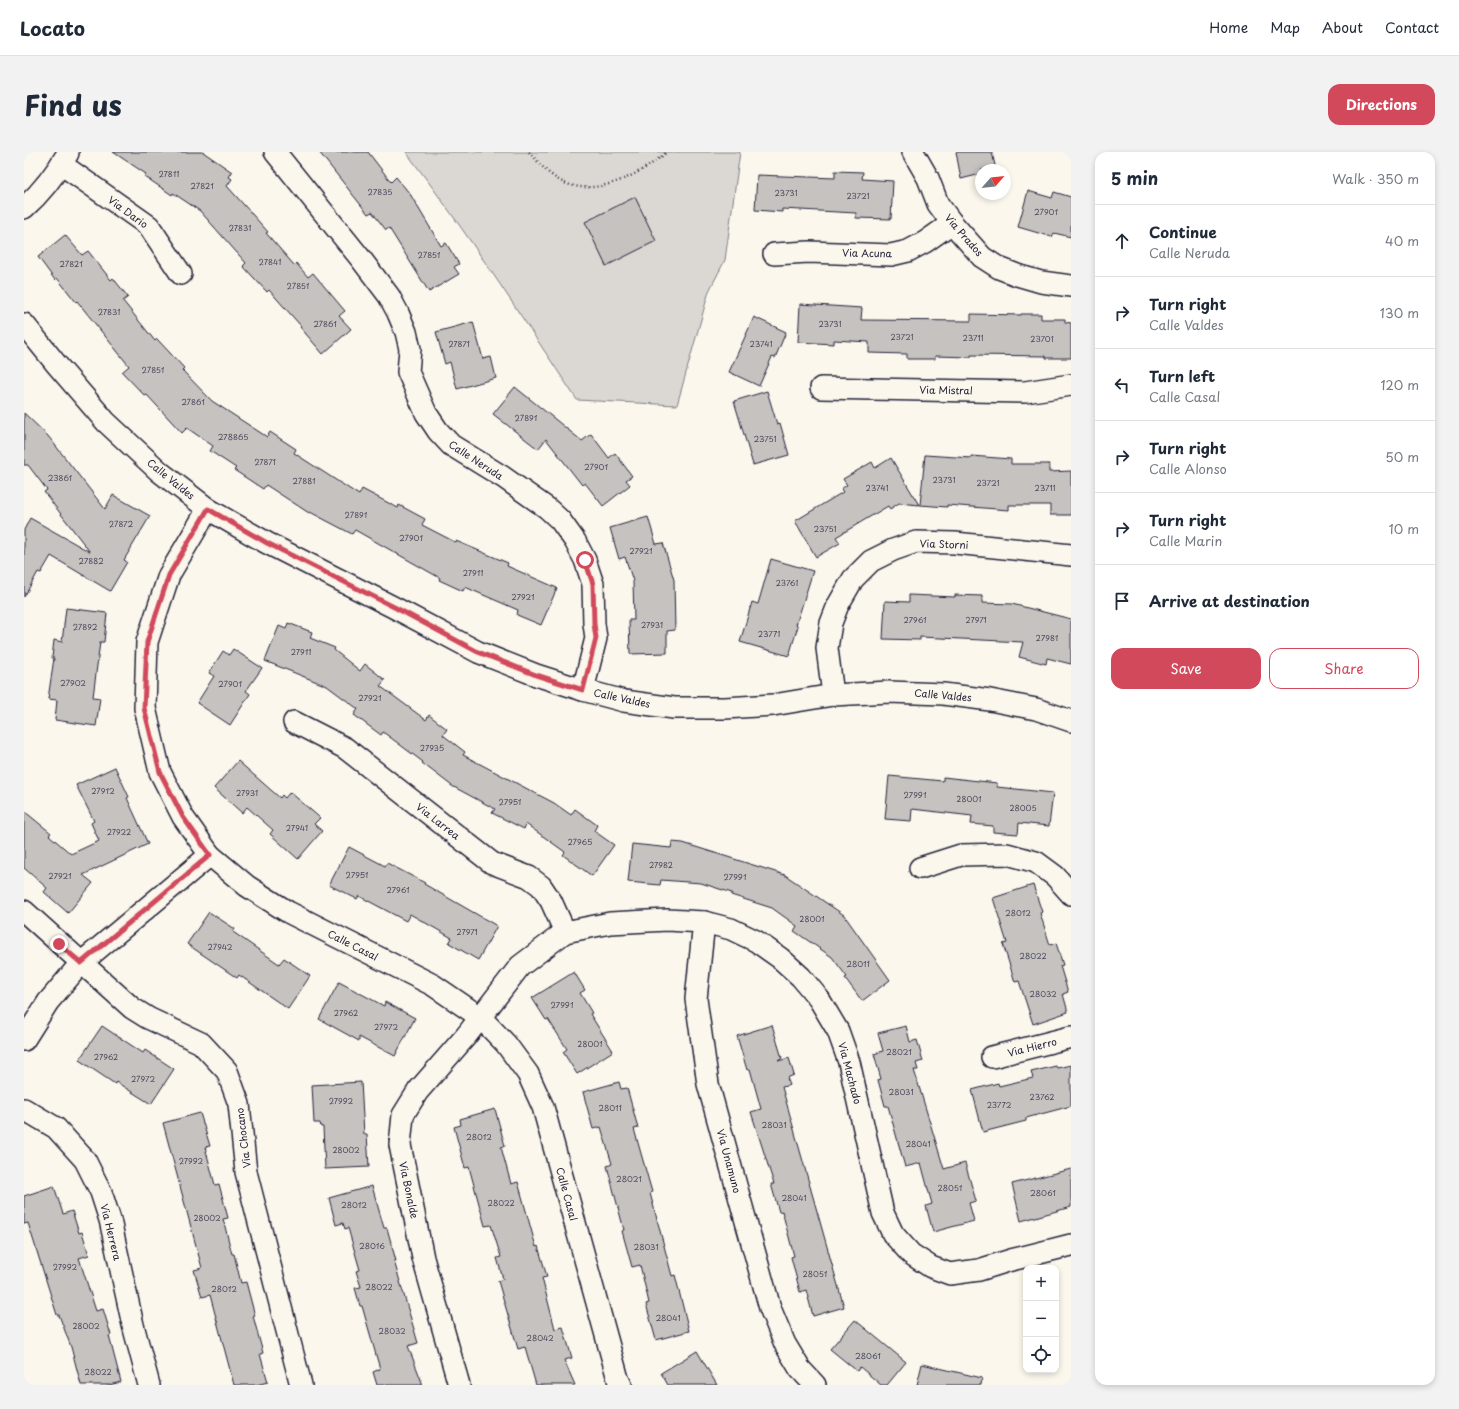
<!DOCTYPE html>
<html lang="en">
<head>
<meta charset="utf-8">
<style>
  body { margin:0; font-family:"Playpen Sans",sans-serif; background:#f2f2f3; color:#1f2937 }
  .controls { position:absolute; right:12px; bottom:12px; display:grid; overflow:hidden; border-radius:8px; box-shadow:0 2px 6px #0003 }
  .controls button { width:36px; height:36px; display:grid; place-items:center; padding:0; border:0; border-bottom:1px solid #e0e1e3; background:#fff; color:#1f2937; font:20px sans-serif }
  .compass { position:absolute; left:951px; top:12px; width:36px; height:36px; border-radius:50%; background:#fff; box-shadow:0 2px 6px #0003; rotate:63deg }
  .stop { position:absolute; width:12px; height:12px; margin:-9px; border:3px solid #d1495b; border-radius:50%; background:#fff }
  .stop.end { background:#d1495b; border-color:#fff; box-shadow:0 1px 4px #0008 }
  .list { margin:0; padding:0; list-style:none }
  h2 { display:flex; justify-content:space-between; align-items:center; height:52px; margin:0; padding:0 16px; font-size:17px }
  h2 small { font-size:13px; font-weight:400; color:#747a83 }
  .list li { display:grid; grid-template-columns:26px 1fr auto; gap:12px; align-items:center; box-sizing:border-box; height:72px; padding:0 16px; border-top:1px solid #e0e1e3 }
  .list b { display:block; font-size:15px; white-space:nowrap }
  .list p { margin:0; font-size:13px; white-space:nowrap; color:#747a83 }
  .list em { font-size:13px; font-style:normal; color:#747a83 }
  .actions { display:flex; gap:8px; padding:12px 16px }
  .actions a { flex:1; padding:9px 0; border:1px solid #d1495b; border-radius:12px; text-align:center; font-size:14px; color:#d1495b }
  .actions .main { background:#d1495b; color:#fff }
  .icon { flex:none; width:22px; height:22px; fill:none; stroke:currentColor; stroke-width:2; stroke-linecap:round; stroke-linejoin:round }
  .map { position:relative; flex:none; width:1047px; height:1233px; overflow:hidden; border-radius:12px }
  header { display:flex; align-items:center; gap:24px; box-sizing:border-box; height:56px; padding:0 20px; background:#fff; border-bottom:1px solid #e0e1e3 }
  header strong { font-size:19px }
  nav { display:flex; gap:22px; margin-inline-start:auto; font-size:14px }
  .intro { display:flex; align-items:center; justify-content:space-between; box-sizing:border-box; height:96px; padding:0 24px }
  h1 { margin:0; font-size:28px }
  .button { padding:10px 18px; border-radius:12px; background:#d1495b; color:#fff; font-size:14px; font-weight:700 }
  main { display:flex; gap:24px; padding:0 24px }
  aside { flex:1; background:#fff; border-radius:12px; box-shadow:0 2px 6px #0003 }
  .map>svg:first-child { display:block }
  .green { fill:#dbd8d3; stroke:#7e7d87 }
  .building { fill:#c6c2c0; stroke:#22223b }
  .lines { fill:none; stroke-linecap:round; stroke-linejoin:round }
  .minor-casing { stroke:#22223b; stroke-width:24 }
  .path { stroke:#22223b; stroke-width:2.5; stroke-dasharray:1 3; stroke-linecap:butt }
  .minor { stroke:#fbf7ec; stroke-width:21 }
  .route { stroke:#d1495b; stroke-width:5 }
  .labels { text-anchor:middle; stroke-width:3.5; stroke-linejoin:round; paint-order:stroke }
  .number-label { font-size:8px; fill:#4b4a5c }
  .street-label { font-size:10px; fill:#22223b; stroke:#fbf7ec }
</style>
</head>
<body>
<header>
<strong>Locato</strong>
<nav><a>Home</a><a>Map</a><a>About</a><a>Contact</a></nav>
</header>
<div class="intro"><h1>Find us</h1><a class="button">Directions</a></div>
<main>
<div class="map">
<svg width="1047" height="1233" viewBox="0 0 1047 1233">
  <rect width="100%" height="100%" fill="#fbf7ec"/>
  <filter id="ink" filterUnits="userSpaceOnUse"><feTurbulence type="fractalNoise" baseFrequency=".025" numOctaves="2"/><feDisplacementMap in="SourceGraphic" scale="8" xChannelSelector="R" yChannelSelector="G"/><feConvolveMatrix kernelMatrix="1 2 1 2 8 2 1 2 1" color-interpolation-filters="sRGB"/></filter>
  <g filter="url(#ink)">
    <path class="green" d="M382 0H716L701 108 685 139 653 253 553 248C497 164 443 80 382 0Z"/>
    <g class="building">
      <polygon points="89,0 179,0 208,20 205,25 208,27 203,34 244,80 242,81 270,113 272,111 284,125 289,121 321,159 315,164 327,177 299,202 276,175 277,174 245,138 243,140 219,114 222,111 176,59 149,41 148,43 120,24 122,22"/>
      <polygon points="295,0 344,0 367,30 372,25 386,42 417,94 422,91 435,112 430,115 435,122 405,140 365,76 362,78 348,60 344,62"/>
      <polygon points="932,0 968,0 972,18 957,18 957,22 937,27"/>
      <polygon points="811,19 839,20 838,27 869,29 867,67 832,66 832,61 758,57 758,60 731,58 733,23 811,26"/>
      <polygon points="1004,39 1028,46 1030,40 1047,45 1047,85 1030,81 1028,85 994,75"/>
      <polygon points="611,45 632,89 582,114 561,70"/>
      <polygon points="41,83 58,103 64,99 87,128 89,126 104,145 99,149 131,189 133,187 160,216 158,218 188,249 243,285 246,280 272,297 270,301 335,343 338,337 374,356 375,353 401,367 398,373 431,390 432,389 484,411 483,414 533,436 517,473 493,463 494,458 441,435 439,439 415,428 416,426 331,378 328,382 286,360 285,361 242,333 239,337 210,318 212,316 186,299 189,294 163,276 158,281 123,243 121,244 98,220 105,214 53,149 52,150 33,126 31,128 14,105"/>
      <polygon points="776,152 838,156 837,168 947,169 947,162 997,163 997,162 1017,162 1017,167 1041,167 1041,170 1047,171 1047,206 1022,206 1022,204 947,203 947,205 911,204 911,207 883,207 883,202 845,201 845,190 810,188 810,192 774,190"/>
      <polygon points="730,165 762,180 751,206 748,205 735,234 705,220"/>
      <polygon points="449,170 459,207 467,205 472,226 433,237 426,210 421,212 412,180"/>
      <polygon points="491,235 558,289 567,282 585,306 591,301 608,324 602,328 606,333 579,354 561,331 558,333 522,287 514,297 469,262"/>
      <polygon points="743,239 753,272 756,271 765,303 729,313 710,249"/>
      <polygon points="0,261 24,284 81,357 89,343 126,364 100,408 103,410 86,439 27,404 17,421 14,420 0,445 0,378 6,366 66,400 20,340 23,338 4,313 0,313"/>
      <polygon points="901,303 947,306 947,304 987,307 987,312 1025,312 1025,320 1047,319 1047,363 1026,363 1026,353 985,353 985,358 923,353 923,355 896,353"/>
      <polygon points="867,306 895,353 875,351 866,357 864,354 812,385 816,391 792,405 771,369 819,340 817,337 823,333 819,327 848,310 851,316"/>
      <polygon points="624,365 632,392 639,391 650,428 651,478 643,479 643,501 606,502 605,468 610,468 609,429 601,405 595,407 586,376"/>
      <polygon points="747,407 789,419 772,473 774,474 765,504 716,490 728,450 734,452"/>
      <polygon points="885,443 931,445 931,443 958,444 958,451 988,452 1047,467 1047,512 1023,506 1022,512 995,505 999,490 896,485 896,488 859,487 861,449 885,450"/>
      <polygon points="42,456 83,461 80,490 76,490 69,545 76,546 72,574 31,568 33,548 24,547 30,506 28,506 30,488 38,490"/>
      <polygon points="264,471 288,480 286,486 311,496 310,498 336,519 341,512 361,528 356,534 402,568 405,563 423,577 419,583 441,600 439,603 530,651 547,663 551,657 573,673 570,679 590,693 568,724 539,703 541,700 502,672 500,677 468,661 471,657 428,634 398,611 399,610 359,580 357,583 330,563 334,557 303,534 241,509 255,474 262,477"/>
      <polygon points="209,497 238,516 222,539 226,542 206,573 173,551 190,524 185,521 199,499 205,503"/>
      <polygon points="214,609 256,646 258,643 261,646 266,640 296,666 290,672 298,679 274,707 246,682 249,678 223,655 218,661 190,636"/>
      <polygon points="91,615 105,645 103,646 124,692 59,723 69,731 44,761 20,740 23,736 0,716 0,659 27,681 25,683 47,702 75,689 67,671 70,669 52,633"/>
      <polygon points="865,624 919,629 919,625 973,631 973,635 1029,641 1025,674 995,671 994,682 969,680 969,674 947,672 948,664 888,657 887,669 861,667"/>
      <polygon points="648,690 659,691 761,723 820,763 866,828 838,849 821,826 823,825 808,805 770,779 773,774 748,756 707,743 708,741 677,731 637,728 636,733 604,730 608,692 647,696"/>
      <polygon points="325,695 361,714 363,711 401,731 400,732 473,774 454,808 425,791 428,786 386,762 382,769 335,744 333,747 305,733"/>
      <polygon points="1009,733 1018,760 1016,761 1026,793 1032,791 1039,813 1036,814 1044,840 1039,842 1044,860 1009,872 995,829 991,830 979,792 983,791 969,746"/>
      <polygon points="185,760 211,777 209,780 255,812 260,806 286,824 264,857 215,823 213,826 163,792"/>
      <polygon points="550,820 561,838 556,841 568,861 566,862 589,899 553,922 539,900 543,897 524,867 522,868 508,846"/>
      <polygon points="315,830 360,854 361,850 391,866 371,904 335,885 335,889 295,867"/>
      <polygon points="748,873 758,906 754,909 765,906 770,923 763,926 766,933 758,935 820,1155 789,1164 782,1138 776,1140 767,1105 770,1104 758,1059 755,1060 747,1032 750,1032 727,960 737,957 726,917 723,918 713,884"/>
      <polygon points="78,874 119,901 121,898 150,917 127,952 92,930 91,932 55,908"/>
      <polygon points="882,874 886,890 893,888 899,909 892,911 894,918 890,918 920,1017 941,1011 952,1049 945,1051 950,1069 909,1080 902,1054 908,1052 897,1011 881,1015 864,954 861,954 854,928 857,927 850,902 859,899 854,881"/>
      <polygon points="1047,913 1047,954 1002,966 1002,969 959,980 948,938 974,931 975,934 1009,926 1007,920 1032,914 1033,916"/>
      <polygon points="337,930 340,982 343,982 345,1015 301,1017 299,975 297,975 296,971 290,971 288,933"/>
      <polygon points="595,930 597,937 603,936 614,976 610,977 628,1040 626,1041 648,1124 651,1123 665,1179 632,1188 622,1152 625,1151 616,1113 608,1115 598,1079 600,1078 583,1014 588,1012 577,975 569,977 559,940"/>
      <polygon points="471,957 481,994 477,995 487,1032 494,1030 512,1095 514,1094 523,1125 518,1126 531,1177 539,1175 548,1206 540,1208 551,1233 512,1233 501,1195 494,1197 474,1129 479,1127 473,1106 477,1105 467,1073 461,1074 445,1015 441,1016 430,975 437,973 436,967"/>
      <polygon points="176,961 186,994 181,995 191,1033 195,1032 204,1066 199,1067 208,1102 210,1102 217,1131 222,1130 231,1164 229,1164 239,1201 236,1202 244,1230 232,1233 210,1233 186,1143 178,1145 170,1118 178,1116 139,971"/>
      <polygon points="1047,1017 1047,1055 997,1069 988,1032"/>
      <polygon points="30,1034 39,1062 48,1059 55,1081 58,1080 65,1103 55,1106 72,1159 79,1157 87,1183 85,1184 97,1230 85,1233 57,1233 47,1195 35,1163 33,1163 4,1071 0,1072 0,1044"/>
      <polygon points="348,1034 360,1076 363,1076 372,1109 370,1109 394,1191 384,1194 399,1233 353,1233 349,1220 356,1217 338,1154 336,1154 331,1136 337,1135 332,1119 336,1118 324,1076 321,1077 319,1071 312,1073 305,1046"/>
      <polygon points="831,1168 882,1210 863,1233 857,1233 836,1215 833,1219 806,1197"/>
      <polygon points="673,1199 693,1233 644,1233 637,1221"/>
      <polygon points="898,1212 958,1226 957,1233 893,1233"/>
    </g>
    <g class="lines">
      <g class="minor-casing">
        <g id="minor">
          <polyline points="251,0 337,107 365,144 374,161 382,180 386,197 384,220 402,261 414,279 427,293 479,325 523,356 536,368 551,389 561,408 569,432 570,472 572,486 559,538"/>
          <polyline points="889,0 904,26 914,52 928,71 958,105 975,116 993,123 1017,130 1047,134"/>
          <polyline points="37,12 125,74 157,122"/>
          <path d="M0 56C18 40 32 21 44 1"/>
          <polyline points="750,102 785,100 867,103 884,99 901,90 928,71"/>
          <polyline points="0,172 33,213 82,270 136,320 184,357 243,391 371,456 454,500 512,523 559,538 600,549 650,556 701,556 749,553 809,543 865,540 919,542 966,548 1012,557 1047,569"/>
          <polyline points="797,236 1001,240 1047,233"/>
          <polyline points="184,357 145,423 123,490 121,556 136,620 159,665 186,703 223,734 264,760 409,833 456,865 482,892 504,922 519,955 594,1227 597,1233"/>
          <polyline points="809,543 803,496 807,471 814,453 829,427 847,409 869,398 892,390 931,391 1047,403"/>
          <polyline points="270,570 321,596 468,711 505,725 517,734 527,749 541,780"/>
          <polyline points="896,716 937,703 983,702 1012,710 1031,724 1047,742"/>
          <polyline points="0,759 108,856 124,866 177,891 203,919 215,952 222,1020 277,1233"/>
          <polyline points="680,770 672,847 684,932 746,1156 761,1192 776,1217 791,1233"/>
          <polyline points="0,888 24,850 57,811 186,703"/>
          <polyline points="968,905 1047,885"/>
          <polyline points="0,957 32,976 61,1008 77,1040 86,1068 109,1173 125,1233"/>
          <polyline points="435,1233 399,1106 376,993 379,963 394,939 442,884 496,814 541,780 586,771 643,768 680,770 707,777 732,789 756,806 777,825 795,847 814,879 825,910 859,1061 869,1082 887,1102 907,1115 926,1122 955,1118 987,1108 1047,1093"/>
        </g>
      </g>
      <path class="path" d="M505 0C513 8 520 18 529 24 563 51 615 24 643 0"/>
      <use href="#minor" class="minor"/>
    </g>
  </g>
  <g class="lines" filter="url(#ink)">
    <polyline class="route" points="35,792 57,811 186,703 159,665 136,620 120,556 123,490 145,423 184,357 243,391 372,456 454,500 512,523 559,538 572,486 570,472 569,432 561,408"/>
  </g>
  <g class="labels">
    <g class="number-label">
      <text x="145" y="25">27811</text>
      <text x="178" y="37">27821</text>
      <text x="356" y="43">27835</text>
      <text x="762" y="44">23731</text>
      <text x="834" y="47">23721</text>
      <text x="1022" y="63">27901</text>
      <text x="216" y="79">27831</text>
      <text x="405" y="106">27851</text>
      <text x="246" y="113">27841</text>
      <text x="47" y="115">27821</text>
      <text x="274" y="137">27851</text>
      <text x="85" y="163">27831</text>
      <text x="301" y="175">27861</text>
      <text x="806" y="175">23731</text>
      <text x="878" y="188">23721</text>
      <text x="949" y="189">23711</text>
      <text x="1018" y="190">23701</text>
      <text x="435" y="195">27871</text>
      <text x="737" y="195">23741</text>
      <text x="129" y="221">27851</text>
      <text x="169" y="253">27861</text>
      <text x="502" y="269">27891</text>
      <text x="209" y="288">278865</text>
      <text x="741" y="290">23751</text>
      <text x="241" y="313">27871</text>
      <text x="572" y="318">27901</text>
      <text x="36" y="329">23861</text>
      <text x="920" y="331">23731</text>
      <text x="280" y="332">27881</text>
      <text x="964" y="334">23721</text>
      <text x="853" y="339">23741</text>
      <text x="1021" y="339">23711</text>
      <text x="332" y="366">27891</text>
      <text x="97" y="375">27872</text>
      <text x="801" y="380">23751</text>
      <text x="387" y="389">27901</text>
      <text x="617" y="402">27921</text>
      <text x="67" y="412">27882</text>
      <text x="449" y="424">27911</text>
      <text x="763" y="434">23761</text>
      <text x="499" y="448">27921</text>
      <text x="891" y="471">27961</text>
      <text x="952" y="471">27971</text>
      <text x="628" y="476">27931</text>
      <text x="61" y="478">27892</text>
      <text x="745" y="485">23771</text>
      <text x="1023" y="489">27981</text>
      <text x="277" y="503">27911</text>
      <text x="49" y="534">27902</text>
      <text x="206" y="535">27901</text>
      <text x="346" y="549">27921</text>
      <text x="408" y="599">27935</text>
      <text x="79" y="642">27912</text>
      <text x="223" y="644">27931</text>
      <text x="891" y="646">27991</text>
      <text x="945" y="650">28001</text>
      <text x="486" y="653">27951</text>
      <text x="999" y="659">28005</text>
      <text x="273" y="679">27941</text>
      <text x="95" y="683">27922</text>
      <text x="556" y="693">27965</text>
      <text x="637" y="716">27982</text>
      <text x="333" y="726">27951</text>
      <text x="36" y="727">27921</text>
      <text x="711" y="728">27991</text>
      <text x="374" y="741">27961</text>
      <text x="994" y="764">28012</text>
      <text x="788" y="770">28001</text>
      <text x="443" y="783">27971</text>
      <text x="196" y="798">27942</text>
      <text x="1009" y="807">28022</text>
      <text x="834" y="815">28011</text>
      <text x="1019" y="845">28032</text>
      <text x="538" y="856">27991</text>
      <text x="322" y="864">27962</text>
      <text x="362" y="878">27972</text>
      <text x="566" y="895">28001</text>
      <text x="875" y="903">28021</text>
      <text x="82" y="908">27962</text>
      <text x="119" y="930">27972</text>
      <text x="877" y="943">28031</text>
      <text x="1018" y="948">23762</text>
      <text x="317" y="952">27992</text>
      <text x="975" y="956">23772</text>
      <text x="586" y="959">28011</text>
      <text x="750" y="976">28031</text>
      <text x="455" y="988">28012</text>
      <text x="894" y="995">28041</text>
      <text x="322" y="1001">28002</text>
      <text x="167" y="1012">27992</text>
      <text x="605" y="1030">28021</text>
      <text x="926" y="1039">28051</text>
      <text x="1019" y="1044">28061</text>
      <text x="770" y="1049">28041</text>
      <text x="477" y="1054">28022</text>
      <text x="330" y="1056">28012</text>
      <text x="183" y="1069">28002</text>
      <text x="348" y="1097">28016</text>
      <text x="622" y="1098">28031</text>
      <text x="41" y="1118">27992</text>
      <text x="791" y="1125">28051</text>
      <text x="355" y="1138">28022</text>
      <text x="200" y="1140">28012</text>
      <text x="644" y="1169">28041</text>
      <text x="62" y="1177">28002</text>
      <text x="368" y="1182">28032</text>
      <text x="516" y="1189">28042</text>
      <text x="844" y="1207">28061</text>
      <text x="74" y="1223">28022</text>
    </g>
    <g class="street-label">
      <text transform="translate(104 60) rotate(36)" y="4">Via Dario</text>
      <text transform="translate(940 83) rotate(49)" y="4">Via Prados</text>
      <text transform="translate(843 101) rotate(1)" y="4">Via Acuna</text>
      <text transform="translate(922 238) rotate(1)" y="4">Via Mistral</text>
      <text transform="translate(452 308) rotate(33)" y="4">Calle Neruda</text>
      <text transform="translate(147 327) rotate(39)" y="4">Calle Valdes</text>
      <text transform="translate(920 392) rotate(2)" y="4">Via Storni</text>
      <text transform="translate(919 543) rotate(5)" y="4">Calle Valdes</text>
      <text transform="translate(598 546) rotate(12)" y="4">Calle Valdes</text>
      <text transform="translate(414 669) rotate(38)" y="4">Via Larrea</text>
      <text transform="translate(329 793) rotate(27)" y="4">Calle Casal</text>
      <text transform="translate(1008 895) rotate(-14)" y="4">Via Hierro</text>
      <text transform="translate(826 921) rotate(75)" y="4">Via Machado</text>
      <text transform="translate(219 986) rotate(-97)" y="4">Via Chocano</text>
      <text transform="translate(705 1009) rotate(75)" y="4">Via Unamuno</text>
      <text transform="translate(385 1038) rotate(78)" y="4">Via Bonalde</text>
      <text transform="translate(543 1042) rotate(75)" y="4">Calle Casal</text>
      <text transform="translate(87 1080) rotate(76)" y="4">Via Herrera</text>
    </g>
  </g>
</svg>
<div class="controls">
<button>+</button>
<button>−</button>
<button><svg class="icon" aria-label="locate" viewBox="0 0 24 24"><circle cx="12" cy="12" r="6"/><path d="M12 2v4M12 18v4M2 12h4M18 12h4"/></svg></button>
</div>
<svg class="compass" viewBox="-18 -18 36 36"><path d="M0-13l5 13h-10z" fill="#e53935"/><path d="M0 13l5-13h-10z" fill="#747a83"/></svg>
<div class="stop" style="left:561px;top:408px"></div>
<div class="stop end" style="left:35px;top:792px"></div>
</div>
<aside>
<h2>5 min<small>Walk · 350 m</small></h2>
<ul class="list">
<li><svg class="icon" aria-label="ahead" viewBox="0 0 24 24"><path d="M12 20V5M6 11l6-6 6 6"/></svg><div><b>Continue</b><p>Calle Neruda</p></div><em>40 m</em></li>
<li><svg class="icon" aria-label="right" viewBox="0 0 24 24"><path d="M7 20v-9h11M14 6l5 5-5 5"/></svg><div><b>Turn right</b><p>Calle Valdes</p></div><em>130 m</em></li>
<li><svg class="icon" aria-label="left" viewBox="0 0 24 24"><path d="M17 20v-9H6M10 6l-5 5 5 5"/></svg><div><b>Turn left</b><p>Calle Casal</p></div><em>120 m</em></li>
<li><svg class="icon" aria-label="right" viewBox="0 0 24 24"><path d="M7 20v-9h11M14 6l5 5-5 5"/></svg><div><b>Turn right</b><p>Calle Alonso</p></div><em>50 m</em></li>
<li><svg class="icon" aria-label="right" viewBox="0 0 24 24"><path d="M7 20v-9h11M14 6l5 5-5 5"/></svg><div><b>Turn right</b><p>Calle Marin</p></div><em>10 m</em></li>
<li><svg class="icon" aria-label="arrive" viewBox="0 0 24 24"><path d="M6 21V4h12l-3 4 3 4H6"/></svg><div><b>Arrive at destination</b></div></li>
</ul>
<div class="actions"><a class="main">Save</a><a>Share</a></div>
</aside>
</main>
</body>
</html>
